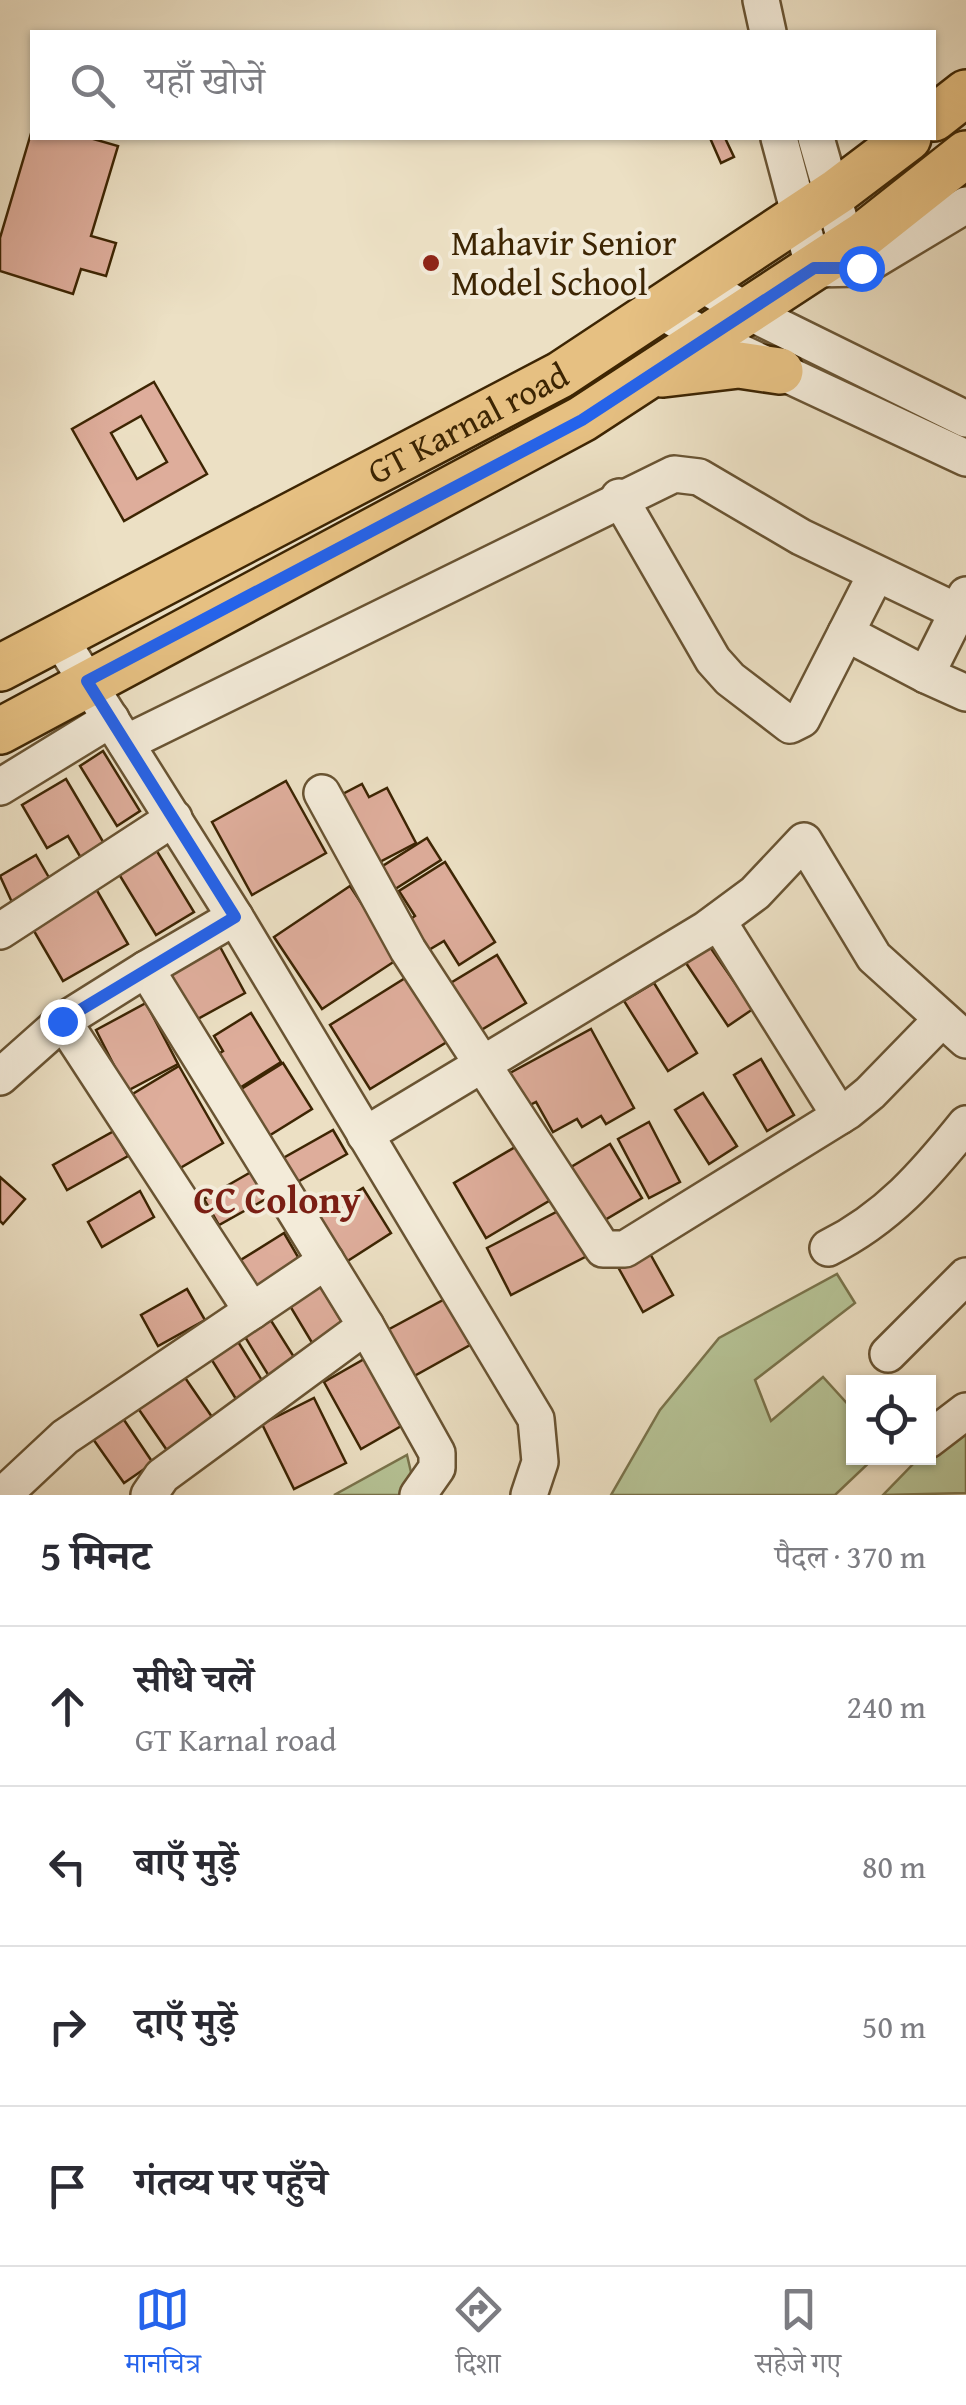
<!DOCTYPE html>
<html lang="hi">
<head>
<meta charset="utf-8">
<style>
  body { margin:0; font-family:"Gentium Book Plus","Noto Serif Devanagari",serif; background:#f2f2f3; color:#2b2b33 }
  .controls { position:absolute; right:30px; bottom:30px; display:grid; overflow:hidden; border-radius:0px; box-shadow:0 2px 8px #0004 }
  .controls button { width:90px; height:90px; display:grid; place-items:center; padding:0; border:0; border-bottom:2px solid #e1e1e2; background:#fff; color:#2b2b33; font:50px sans-serif }
  .stop { position:absolute; width:30px; height:30px; margin:-22px; border:8px solid #2563eb; border-radius:50%; background:#fff }
  .stop.end { background:#2563eb; border-color:#fff; box-shadow:0 2px 10px #0008 }
  .list { margin:0; padding:0; list-style:none }
  h2 { display:flex; justify-content:space-between; align-items:center; height:130px; margin:0; padding:0 40px; font-size:42px }
  h2 small { font-size:32px; font-weight:400; color:#7c7c81 }
  .list li { display:grid; grid-template-columns:65px 1fr auto; gap:30px; align-items:center; box-sizing:border-box; height:160px; padding:0 40px; border-top:2px solid #e1e1e2 }
  .list b { display:block; font-size:38px; white-space:nowrap }
  .list p { margin:0; font-size:32px; white-space:nowrap; color:#7c7c81 }
  .list em { font-size:32px; font-style:normal; color:#7c7c81 }
  .icon { flex:none; width:55px; height:55px; fill:none; stroke:currentColor; stroke-width:2; stroke-linecap:round; stroke-linejoin:round }
  .map { position:relative; flex:none; width:966px; height:1495px; overflow:hidden }
  .search { position:absolute; background:#fff; box-shadow:0 2px 8px #0004; left:30px; right:30px; top:30px; height:110px; display:flex; align-items:center; gap:25px; box-sizing:border-box; padding:0 35px; border-radius:0px; color:#7c7c81; font-size:38px }
  .sheet { height:770px; background:#fff }
  nav { display:flex; justify-content:space-around; align-items:center; box-sizing:border-box; height:140px; border-top:2px solid #e1e1e2; background:#fff; font-size:28px; color:#7c7c81 }
  nav a { display:grid; justify-items:center; gap:5px }
  nav .on { color:#2563eb }
  .map>svg:first-child { display:block }
  .green { fill:#b6c396; stroke:#7a744c; stroke-width:2.5 }
  .building { fill:#dead9b; stroke:#3d2503; stroke-width:2.5; fill-rule:evenodd }
  .lines { fill:none; stroke-linecap:round; stroke-linejoin:round }
  .minor-casing { stroke:#695433; stroke-width:40 }
  .major-casing { stroke:#3d2503; stroke-width:50 }
  .minor { stroke:#f3ebd9; stroke-width:35 }
  .major { stroke:#e6c082; stroke-width:45 }
  .route { stroke:#2563eb; stroke-width:12 }
  .poi-dot { fill:#8f2418; stroke:#f3ebd9; stroke-width:4 }
  .labels { text-anchor:middle; stroke-width:8; stroke-linejoin:round; paint-order:stroke }
  .poi-label { font-size:35px; fill:#3d2503; stroke:#f3ebd9; text-anchor:start }
  .street-label { font-size:35px; fill:#3d2503; stroke:#f3ebd9 }
  .neighbourhood-label { font-size:38px; font-weight:bold; fill:#7a1f14; stroke:#f3ebd9 }
</style>
</head>
<body>
<div class="map">
<svg width="966" height="1495" viewBox="0 0 966 1495">
  <rect width="100%" height="100%" fill="#ece0c4"/>
  <filter id="stains"><feTurbulence type="fractalNoise" baseFrequency=".002" numOctaves="4"/><feColorMatrix values="0 0 0 0 .2 0 0 0 0 .09 0 0 0 0 .02 0 0 0 .5 -.17"/></filter>
  <radialGradient id="worn" r=".72"><stop offset=".6" stop-color="#630" stop-opacity="0"/><stop offset="1" stop-color="#630" stop-opacity=".3"/></radialGradient>
  <g class="green">
    <polygon points="837,1274 855,1303 755,1380 771,1421 823,1377 853,1410 854,1458 874,1458 835,1495 611,1495 660,1410 719,1338"/>
    <polygon points="966,1409 966,1493 883,1495 919,1458 928,1458 929,1448"/>
    <polygon points="407,1455 414,1485 406,1495 334,1495"/>
  </g>
  <g class="building">
    <polygon points="32,130 32,138 90,138 118,146 91,236 116,243 106,276 81,269 73,294 0,271 0,238"/>
    <polygon points="710,138 725,138 734,157 721,163"/>
    <path d="M154 382 207 474 124 521 72 429ZM141 416 167 462 137 479 111 433Z"/>
    <polygon points="103,751 140,811 117,826 80,766"/>
    <polygon points="66,779 105,845 81,858 68,836 47,848 22,805"/>
    <polygon points="286,781 326,853 252,895 212,822"/>
    <polygon points="362,784 369,797 387,788 416,843 370,867 333,799"/>
    <polygon points="427,838 441,860 392,891 378,869"/>
    <polygon points="155,848 194,912 156,935 117,871"/>
    <polygon points="36,855 55,888 16,911 0,876"/>
    <polygon points="445,862 495,942 459,965 444,941 422,954 403,924 415,916 399,891"/>
    <polygon points="92,882 128,944 63,981 27,919"/>
    <polygon points="350,886 398,959 322,1009 274,937"/>
    <polygon points="218,943 245,993 185,1026 157,976"/>
    <polygon points="710,947 753,1009 728,1026 686,963"/>
    <polygon points="497,955 526,1003 468,1038 439,990"/>
    <polygon points="410,975 450,1040 370,1089 330,1025"/>
    <polygon points="654,983 697,1053 668,1071 624,1001"/>
    <polygon points="146,1003 178,1064 127,1091 96,1030"/>
    <polygon points="251,1013 281,1062 230,1094 209,1060 223,1051 214,1036"/>
    <polygon points="591,1029 634,1108 606,1124 601,1116 582,1127 577,1119 553,1132 536,1102 528,1106 510,1073"/>
    <polygon points="761,1059 794,1115 767,1131 734,1075"/>
    <polygon points="283,1063 312,1109 259,1142 230,1096"/>
    <polygon points="179,1066 223,1143 175,1171 131,1095"/>
    <polygon points="703,1093 737,1146 709,1164 675,1110"/>
    <polygon points="649,1122 680,1182 649,1198 618,1139"/>
    <polygon points="333,1130 347,1154 292,1185 278,1161"/>
    <polygon points="114,1131 128,1156 67,1190 53,1165"/>
    <polygon points="522,1143 554,1198 486,1238 454,1183"/>
    <polygon points="610,1144 642,1198 593,1227 583,1188 571,1167"/>
    <polygon points="258,1168 273,1195 219,1225 204,1199"/>
    <polygon points="0,1177 25,1199 3,1224 0,1221"/>
    <polygon points="363,1188 391,1233 346,1262 317,1216"/>
    <polygon points="140,1191 154,1217 102,1247 88,1222"/>
    <polygon points="564,1208 589,1255 511,1295 487,1248"/>
    <polygon points="284,1233 301,1262 248,1294 231,1266"/>
    <polygon points="648,1250 673,1295 643,1312 618,1267"/>
    <polygon points="315,1277 348,1332 317,1351 284,1296"/>
    <polygon points="187,1289 205,1320 158,1346 141,1315"/>
    <polygon points="445,1299 470,1345 407,1380 382,1333"/>
    <polygon points="265,1311 299,1365 272,1381 239,1327"/>
    <polygon points="232,1332 263,1382 236,1399 205,1349"/>
    <polygon points="366,1358 403,1425 361,1449 324,1382"/>
    <polygon points="177,1366 221,1430 175,1462 131,1398"/>
    <polygon points="314,1398 346,1463 294,1489 262,1424"/>
    <polygon points="116,1408 153,1463 124,1483 86,1429"/>
  </g>
  <g class="lines">
    <g class="minor-casing">
      <g id="minor">
        <polyline points="761,0 768,32"/>
        <polyline points="779,138 814,269 861,268 966,205"/>
        <polyline points="816,138 847,246"/>
        <polyline points="700,283 747,311 966,419"/>
        <polyline points="659,310 707,337 966,458"/>
        <polyline points="619,497 713,660 730,679 790,725 802,719 876,574"/>
        <polyline points="966,595 926,675 966,693"/>
        <polyline points="846,633 926,675"/>
        <polyline points="57,634 235,917 146,969 366,1326 162,1476 149,1495"/>
        <polyline points="126,743 674,474 699,477 801,537 958,612"/>
        <polyline points="0,787 111,719"/>
        <polyline points="322,793 408,950 603,1249 625,1249 848,1111 870,1093 942,1019"/>
        <polyline points="235,917 536,1419 540,1462 529,1495"/>
        <polyline points="718,921 840,1116"/>
        <polyline points="0,931 174,818"/>
        <polyline points="63,1021 252,1311"/>
        <polyline points="0,1077 63,1021 146,969"/>
        <polyline points="365,1135 705,930 755,893 804,841 874,957 966,1040"/>
        <path d="M828 1248C888 1218 925 1175 966 1124"/>
        <polyline points="366,1326 437,1453 437,1468 418,1495"/>
        <polyline points="888,1354 966,1276"/>
        <polyline points="928,1440 966,1411"/>
        <polyline points="3,1495 65,1437 326,1261"/>
      </g>
    </g>
    <g class="major-casing">
      <g id="major">
        <polyline points="934,118 966,93"/>
        <polyline points="663,374 739,365 780,371"/>
        <path id="s1" d="M0 668 560 375 838 191 908 138"/>
        <polyline points="0,731 582,419 865,234 966,154"/>
      </g>
    </g>
    <use href="#minor" class="minor"/>
    <use href="#major" class="major"/>
  </g>
  <g class="lines">
    <polyline class="route" points="62,1021 235,917 87,681 582,420 814,268 861,268"/>
  </g>
  <circle class="poi-dot" cx="431" cy="263" r="10"/>
  <g class="labels">
    <g class="poi-label">
      <text x="451" y="255">Mahavir Senior<tspan x="451" dy="40">Model School</tspan></text>
    </g>
    <g class="street-label">
      <text dy="12" stroke="none"><textPath href="#s1" startOffset="528">GT Karnal road</textPath></text>
    </g>
    <g class="neighbourhood-label">
      <text x="277" y="1213">CC Colony</text>
    </g>
  </g>
  <rect width="100%" height="100%" filter="url(#stains)"/>
  <rect width="100%" height="100%" fill="url(#worn)"/>
</svg>
<div class="controls">
<button><svg class="icon" aria-label="locate" viewBox="0 0 24 24"><circle cx="12" cy="12" r="6"/><path d="M12 2v4M12 18v4M2 12h4M18 12h4"/></svg></button>
</div>
<div class="stop" style="left:861px;top:268px"></div>
<div class="stop end" style="left:62px;top:1021px"></div>
<div class="search"><svg class="icon" aria-label="search" viewBox="0 0 24 24"><circle cx="10" cy="10" r="6"/><path d="M15 15l6 6"/></svg>यहाँ खोजें</div>
</div>
<section class="sheet">
<h2>5 मिनट<small>पैदल · 370 m</small></h2>
<ul class="list">
<li><svg class="icon" aria-label="ahead" viewBox="0 0 24 24"><path d="M12 20V5M6 11l6-6 6 6"/></svg><div><b>सीधे चलें</b><p>GT Karnal road</p></div><em>240 m</em></li>
<li><svg class="icon" aria-label="left" viewBox="0 0 24 24"><path d="M17 20v-9H6M10 6l-5 5 5 5"/></svg><div><b>बाएँ मुड़ें</b></div><em>80 m</em></li>
<li><svg class="icon" aria-label="right" viewBox="0 0 24 24"><path d="M7 20v-9h11M14 6l5 5-5 5"/></svg><div><b>दाएँ मुड़ें</b></div><em>50 m</em></li>
<li><svg class="icon" aria-label="arrive" viewBox="0 0 24 24"><path d="M6 21V4h12l-3 4 3 4H6"/></svg><div><b>गंतव्य पर पहुँचे</b></div></li>
</ul>
</section>
<nav>
<a class="on"><svg class="icon" aria-label="map" viewBox="0 0 24 24"><path d="M3 6l6-2 6 2 6-2v14l-6 2-6-2-6 2zM9 4v14M15 6v14"/></svg>मानचित्र</a>
<a><svg class="icon" aria-label="directions" viewBox="0 0 24 24"><path d="M12 3l9 9-9 9-9-9zM9 14v-3h6M13 9l2 2-2 2"/></svg>दिशा</a>
<a><svg class="icon" aria-label="saved" viewBox="0 0 24 24"><path d="M7 4h10v16l-5-4-5 4z"/></svg>सहेजे गए</a>
</nav>
</body>
</html>
